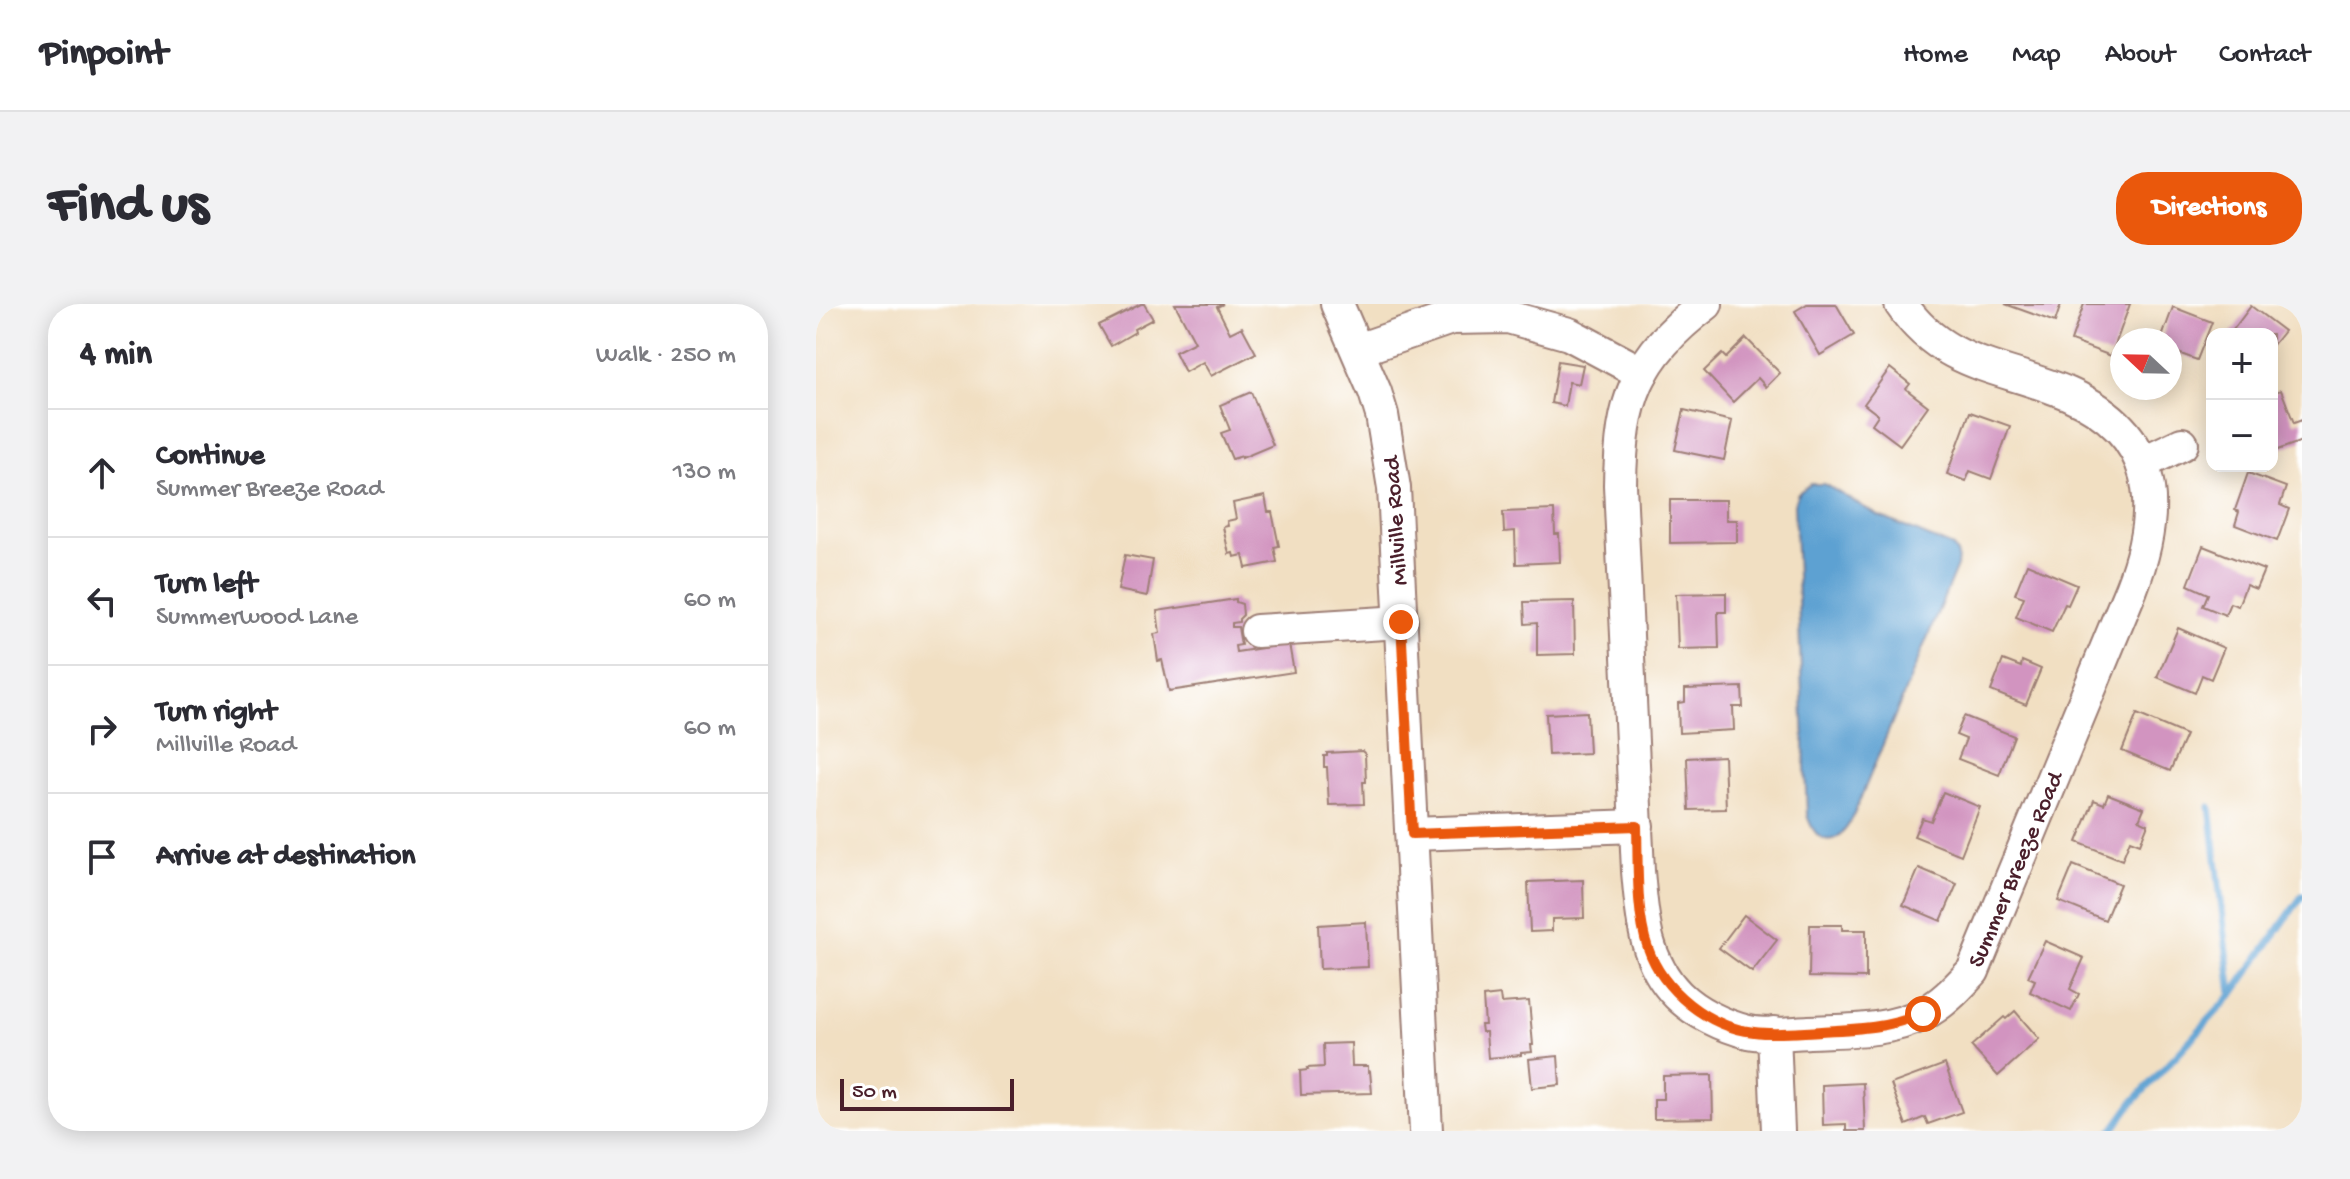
<!DOCTYPE html>
<html lang="en">
<head>
<meta charset="utf-8">
<style>
  body { margin:0; font-family:"Gochi Hand",sans-serif; background:#f2f2f3; color:#2b2b33 }
  .controls { position:absolute; right:24px; top:24px; display:grid; overflow:hidden; border-radius:16px; box-shadow:0 4px 20px #0003 }
  .controls button { width:72px; height:72px; display:grid; place-items:center; padding:0; border:0; border-bottom:2px solid #e1e1e2; background:#fff; color:#2b2b33; font:40px sans-serif }
  .compass { position:absolute; left:1294px; top:24px; width:72px; height:72px; border-radius:50%; background:#fff; box-shadow:0 4px 20px #0003; rotate:292deg }
  .scale { position:absolute; left:24px; bottom:20px; width:174px; box-sizing:border-box; padding-left:8px; border:4px solid #4a1f2b; border-top:0; font-size:22px; line-height:28px; white-space:nowrap; color:#4a1f2b; -webkit-text-stroke:6px #fff; paint-order:stroke }
  .stop { position:absolute; width:24px; height:24px; margin:-18px; border:6px solid #ea580c; border-radius:50%; background:#fff }
  .stop.end { background:#ea580c; border-color:#fff; box-shadow:0 2px 8px #0008 }
  .list { margin:0; padding:0; list-style:none }
  h2 { display:flex; justify-content:space-between; align-items:center; height:104px; margin:0; padding:0 32px; font-size:34px }
  h2 small { font-size:26px; font-weight:400; color:#7c7c81 }
  .list li { display:grid; grid-template-columns:52px 1fr auto; gap:24px; align-items:center; box-sizing:border-box; height:128px; padding:0 32px; border-top:2px solid #e1e1e2 }
  .list b { display:block; font-size:30px; white-space:nowrap }
  .list p { margin:0; font-size:26px; white-space:nowrap; color:#7c7c81 }
  .list em { font-size:26px; font-style:normal; color:#7c7c81 }
  .icon { flex:none; width:44px; height:44px; fill:none; stroke:currentColor; stroke-width:2; stroke-linecap:round; stroke-linejoin:round }
  .map { position:relative; flex:none; width:1486px; height:827px; overflow:hidden; border-radius:32px }
  header { display:flex; align-items:center; gap:48px; box-sizing:border-box; height:112px; padding:0 40px; background:#fff; border-bottom:2px solid #e1e1e2 }
  header strong { font-size:38px }
  nav { display:flex; gap:44px; margin-inline-start:auto; font-size:28px }
  .intro { display:flex; align-items:center; justify-content:space-between; box-sizing:border-box; height:192px; padding:0 48px }
  h1 { margin:0; font-size:56px }
  .button { padding:20px 36px; border-radius:32px; background:#ea580c; color:#fff; font-size:28px; font-weight:700 }
  main { display:flex; gap:48px; padding:0 48px }
  aside { flex:1; background:#fff; border-radius:32px; box-shadow:0 4px 20px #0003 }
  .map>svg:first-child { display:block }
  .water { fill:#5da1d2; stroke:#54607e; stroke-width:2 }
  .lines { fill:none; stroke-linecap:round; stroke-linejoin:round }
  .stream { stroke:#5da1d2; stroke-width:7 }
  .building { fill:#d294c0 }
  .minor-casing { stroke:#9e7f76; stroke-width:36 }
  .minor { stroke:#fff; stroke-width:32 }
  .route { stroke:#ea580c; stroke-width:10 }
  .labels { text-anchor:middle; stroke-width:6; stroke-linejoin:round; paint-order:stroke }
  .street-label { font-size:24px; fill:#4a1f2b; stroke:#fff }
</style>
</head>
<body>
<header>
<strong>Pinpoint</strong>
<nav><a>Home</a><a>Map</a><a>About</a><a>Contact</a></nav>
</header>
<div class="intro"><h1>Find us</h1><a class="button">Directions</a></div>
<main>
<aside>
<h2>4 min<small>Walk · 250 m</small></h2>
<ul class="list">
<li><svg class="icon" aria-label="ahead" viewBox="0 0 24 24"><path d="M12 20V5M6 11l6-6 6 6"/></svg><div><b>Continue</b><p>Summer Breeze Road</p></div><em>130 m</em></li>
<li><svg class="icon" aria-label="left" viewBox="0 0 24 24"><path d="M17 20v-9H6M10 6l-5 5 5 5"/></svg><div><b>Turn left</b><p>Summerwood Lane</p></div><em>60 m</em></li>
<li><svg class="icon" aria-label="right" viewBox="0 0 24 24"><path d="M7 20v-9h11M14 6l5 5-5 5"/></svg><div><b>Turn right</b><p>Millville Road</p></div><em>60 m</em></li>
<li><svg class="icon" aria-label="arrive" viewBox="0 0 24 24"><path d="M6 21V4h12l-3 4 3 4H6"/></svg><div><b>Arrive at destination</b></div></li>
</ul>
</aside>
<div class="map">
<svg width="1486" height="827" viewBox="0 0 1486 827">
  <rect width="100%" height="100%" fill="#fff"/>
  <filter id="ink" filterUnits="userSpaceOnUse"><feTurbulence type="fractalNoise" baseFrequency=".0125" numOctaves="2"/><feDisplacementMap in="SourceGraphic" scale="16" xChannelSelector="R" yChannelSelector="G"/><feConvolveMatrix kernelMatrix="1 2 1 2 8 2 1 2 1" color-interpolation-filters="sRGB"/></filter>
  <filter id="wash" filterUnits="userSpaceOnUse"><feTurbulence type="fractalNoise" baseFrequency=".006" numOctaves="4" result="noise"/><feDisplacementMap in="SourceGraphic" scale="32" xChannelSelector="R" yChannelSelector="G"/><feGaussianBlur stdDeviation="1.8" result="paint"/><feColorMatrix in="noise" values="0 0 0 0 0 0 0 0 0 0 0 0 0 0 0 0 0 1.4 0 .05"/><feComposite in="paint" operator="in"/></filter>
  <g filter="url(#wash)">
    <rect width="100%" height="100%" fill="#f1dfc2"/>
    <path class="water" d="M995 180H1008L1063 212 1137 243 1142 252 1141 262 1036 515C1020 544 1001 542 991 511L978 200 982 189Z"/>
    <g class="lines">
      <g class="stream">
        <polyline points="1394,503 1416,691"/>
        <polyline points="1296,827 1317,798 1416,691 1486,592"/>
      </g>
    </g>
    <g id="blocks">
      <g class="building">
        <polygon points="325,0 328,0 337,15 318,25 319,28 295,42 283,21"/>
        <polygon points="359,0 407,0 401,3 414,29 426,23 440,49 395,72 387,58 369,68 359,48 379,38"/>
        <polygon points="991,0 1020,0 1038,31 1004,51 979,7"/>
        <polygon points="1189,0 1245,0 1239,18"/>
        <polygon points="1268,0 1314,0 1295,52 1255,37"/>
        <polygon points="1435,2 1468,27 1456,42 1456,30 1414,30"/>
        <polygon points="1357,3 1396,18 1381,56 1354,46 1354,36 1345,36"/>
        <polygon points="930,34 964,69 950,83 942,74 917,98 888,67 906,50 910,54"/>
        <polygon points="742,57 767,61 763,80 753,78 749,102 735,99"/>
        <polygon points="1074,64 1094,80 1090,85 1112,102 1084,141 1056,120 1062,111 1048,100"/>
        <polygon points="1465,86 1478,119 1486,116 1486,137 1456,148 1456,89"/>
        <polygon points="435,88 457,141 426,154 426,152 416,155 405,129 414,126 404,101"/>
        <polygon points="868,106 916,117 908,156 859,146"/>
        <polygon points="1154,108 1194,122 1175,175 1154,167 1150,177 1131,170"/>
        <polygon points="1432,169 1470,183 1464,201 1473,205 1461,237 1419,221 1423,208 1419,206"/>
        <polygon points="449,192 452,208 456,208 463,242 458,243 461,258 430,264 427,251 418,253 417,249 413,250 407,223 412,222 411,217 420,215 417,199"/>
        <polygon points="854,196 910,196 910,216 921,216 921,238 854,239"/>
        <polygon points="738,206 739,230 743,230 744,258 700,260 699,227 688,228 687,208"/>
        <polygon points="1387,242 1448,266 1440,285 1430,281 1422,302 1414,299 1409,311 1387,302 1392,290 1372,281"/>
        <polygon points="309,251 337,256 331,292 302,286"/>
        <polygon points="1211,260 1261,281 1252,301 1249,300 1236,328 1200,313 1208,293 1199,290"/>
        <polygon points="910,289 910,308 902,308 903,344 862,345 860,290"/>
        <polygon points="420,295 420,298 426,300 427,311 423,315 423,318 416,319 416,323 422,323 425,341 419,342 420,348 473,340 478,368 353,387 346,356 342,357 338,330 344,329 341,307"/>
        <polygon points="758,297 759,350 721,351 721,319 709,320 708,298"/>
        <polygon points="1362,324 1408,344 1395,375 1386,371 1379,389 1341,373"/>
        <polygon points="1187,356 1205,363 1206,357 1225,365 1210,401 1175,387"/>
        <polygon points="926,383 927,403 917,403 918,426 863,429 862,399 869,398 869,385"/>
        <polygon points="771,408 773,449 732,451 730,410"/>
        <polygon points="1321,410 1370,431 1354,467 1306,447"/>
        <polygon points="1148,412 1198,432 1183,471 1142,455 1150,435 1140,431"/>
        <polygon points="546,447 549,450 550,478 547,478 548,500 513,501 511,463 508,463 508,452 511,452 511,449"/>
        <polygon points="908,452 910,505 873,506 871,454"/>
        <polygon points="1127,488 1164,503 1145,551 1098,532 1106,514 1115,517"/>
        <polygon points="1292,490 1328,504 1323,516 1332,520 1324,540 1314,536 1306,556 1261,538 1278,496 1288,500"/>
        <polygon points="1257,561 1304,580 1289,616 1242,597"/>
        <polygon points="1103,564 1141,580 1125,617 1087,601"/>
        <polygon points="767,576 768,614 736,615 736,627 714,628 712,578"/>
        <polygon points="928,611 961,636 936,668 903,644"/>
        <polygon points="550,618 552,663 504,665 502,621"/>
        <polygon points="994,621 1026,621 1026,626 1050,626 1050,674 993,673"/>
        <polygon points="1229,637 1268,654 1254,685 1263,690 1255,707 1214,688 1219,676 1212,673"/>
        <polygon points="684,691 685,699 713,697 717,741 715,741 716,748 705,749 705,751 672,754 670,728 666,728 665,721 669,721 667,693"/>
        <polygon points="1199,707 1223,735 1182,772 1155,742 1188,713 1190,715"/>
        <polygon points="535,739 536,762 552,762 552,768 554,767 556,789 485,791 484,767 492,766 491,764 508,763 507,740"/>
        <polygon points="742,752 744,781 716,784 713,755"/>
        <polygon points="1129,760 1146,808 1112,820 1109,813 1090,821 1075,780"/>
        <polygon points="896,771 897,814 838,815 838,795 847,795 847,772"/>
        <polygon points="1047,779 1049,827 1030,827 1030,820 1007,821 1006,781"/>
      </g>
    </g>
  </g>
  <g filter="url(#ink)">
    <use href="#blocks" fill-opacity="0" stroke="#9e7f76" stroke-width="2"/>
    <g class="lines">
      <g class="minor-casing">
        <g id="minor">
          <polyline points="521,0 559,88 566,111 578,184 610,827"/>
          <path d="M890 0C820 53 805 96 804 181L822 567C826 612 828 657 862 691 880 709 908 722 932 728 952 732 973 729 993 728 1031 726 1072 728 1107 710 1127 700 1142 683 1157 667L1315 285C1347 203 1343 130 1253 90 1189 62 1128 64 1085 0"/>
          <polyline points="542,46 635,14 692,13 753,30 826,69"/>
          <polyline points="1326,159 1366,140"/>
          <polyline points="441,327 585,318"/>
          <polyline points="596,530 821,522"/>
          <polyline points="958,729 962,827"/>
        </g>
      </g>
      <use href="#minor" class="minor"/>
    </g>
  </g>
  <g class="lines" filter="url(#ink)">
    <path class="route" d="M585 318 596 530 821 522C822 558 820 611 832 644 847 687 892 723 938 728 960 731 983 728 1005 727 1044 725 1070 724 1107 710"/>
  </g>
  <g class="labels">
    <g class="street-label">
      <text transform="translate(578 217) rotate(-94)" y="8">Millville Road</text>
      <text transform="translate(1198 565) rotate(-67)" y="8">Summer Breeze Road</text>
    </g>
  </g>
</svg>
<div class="controls">
<button>+</button>
<button>−</button>
</div>
<svg class="compass" viewBox="-18 -18 36 36"><path d="M0-13l5 13h-10z" fill="#e53935"/><path d="M0 13l5-13h-10z" fill="#7c7c81"/></svg>
<div class="scale">50 m</div>
<div class="stop" style="left:1107px;top:710px"></div>
<div class="stop end" style="left:585px;top:318px"></div>
</div>
</main>
</body>
</html>
